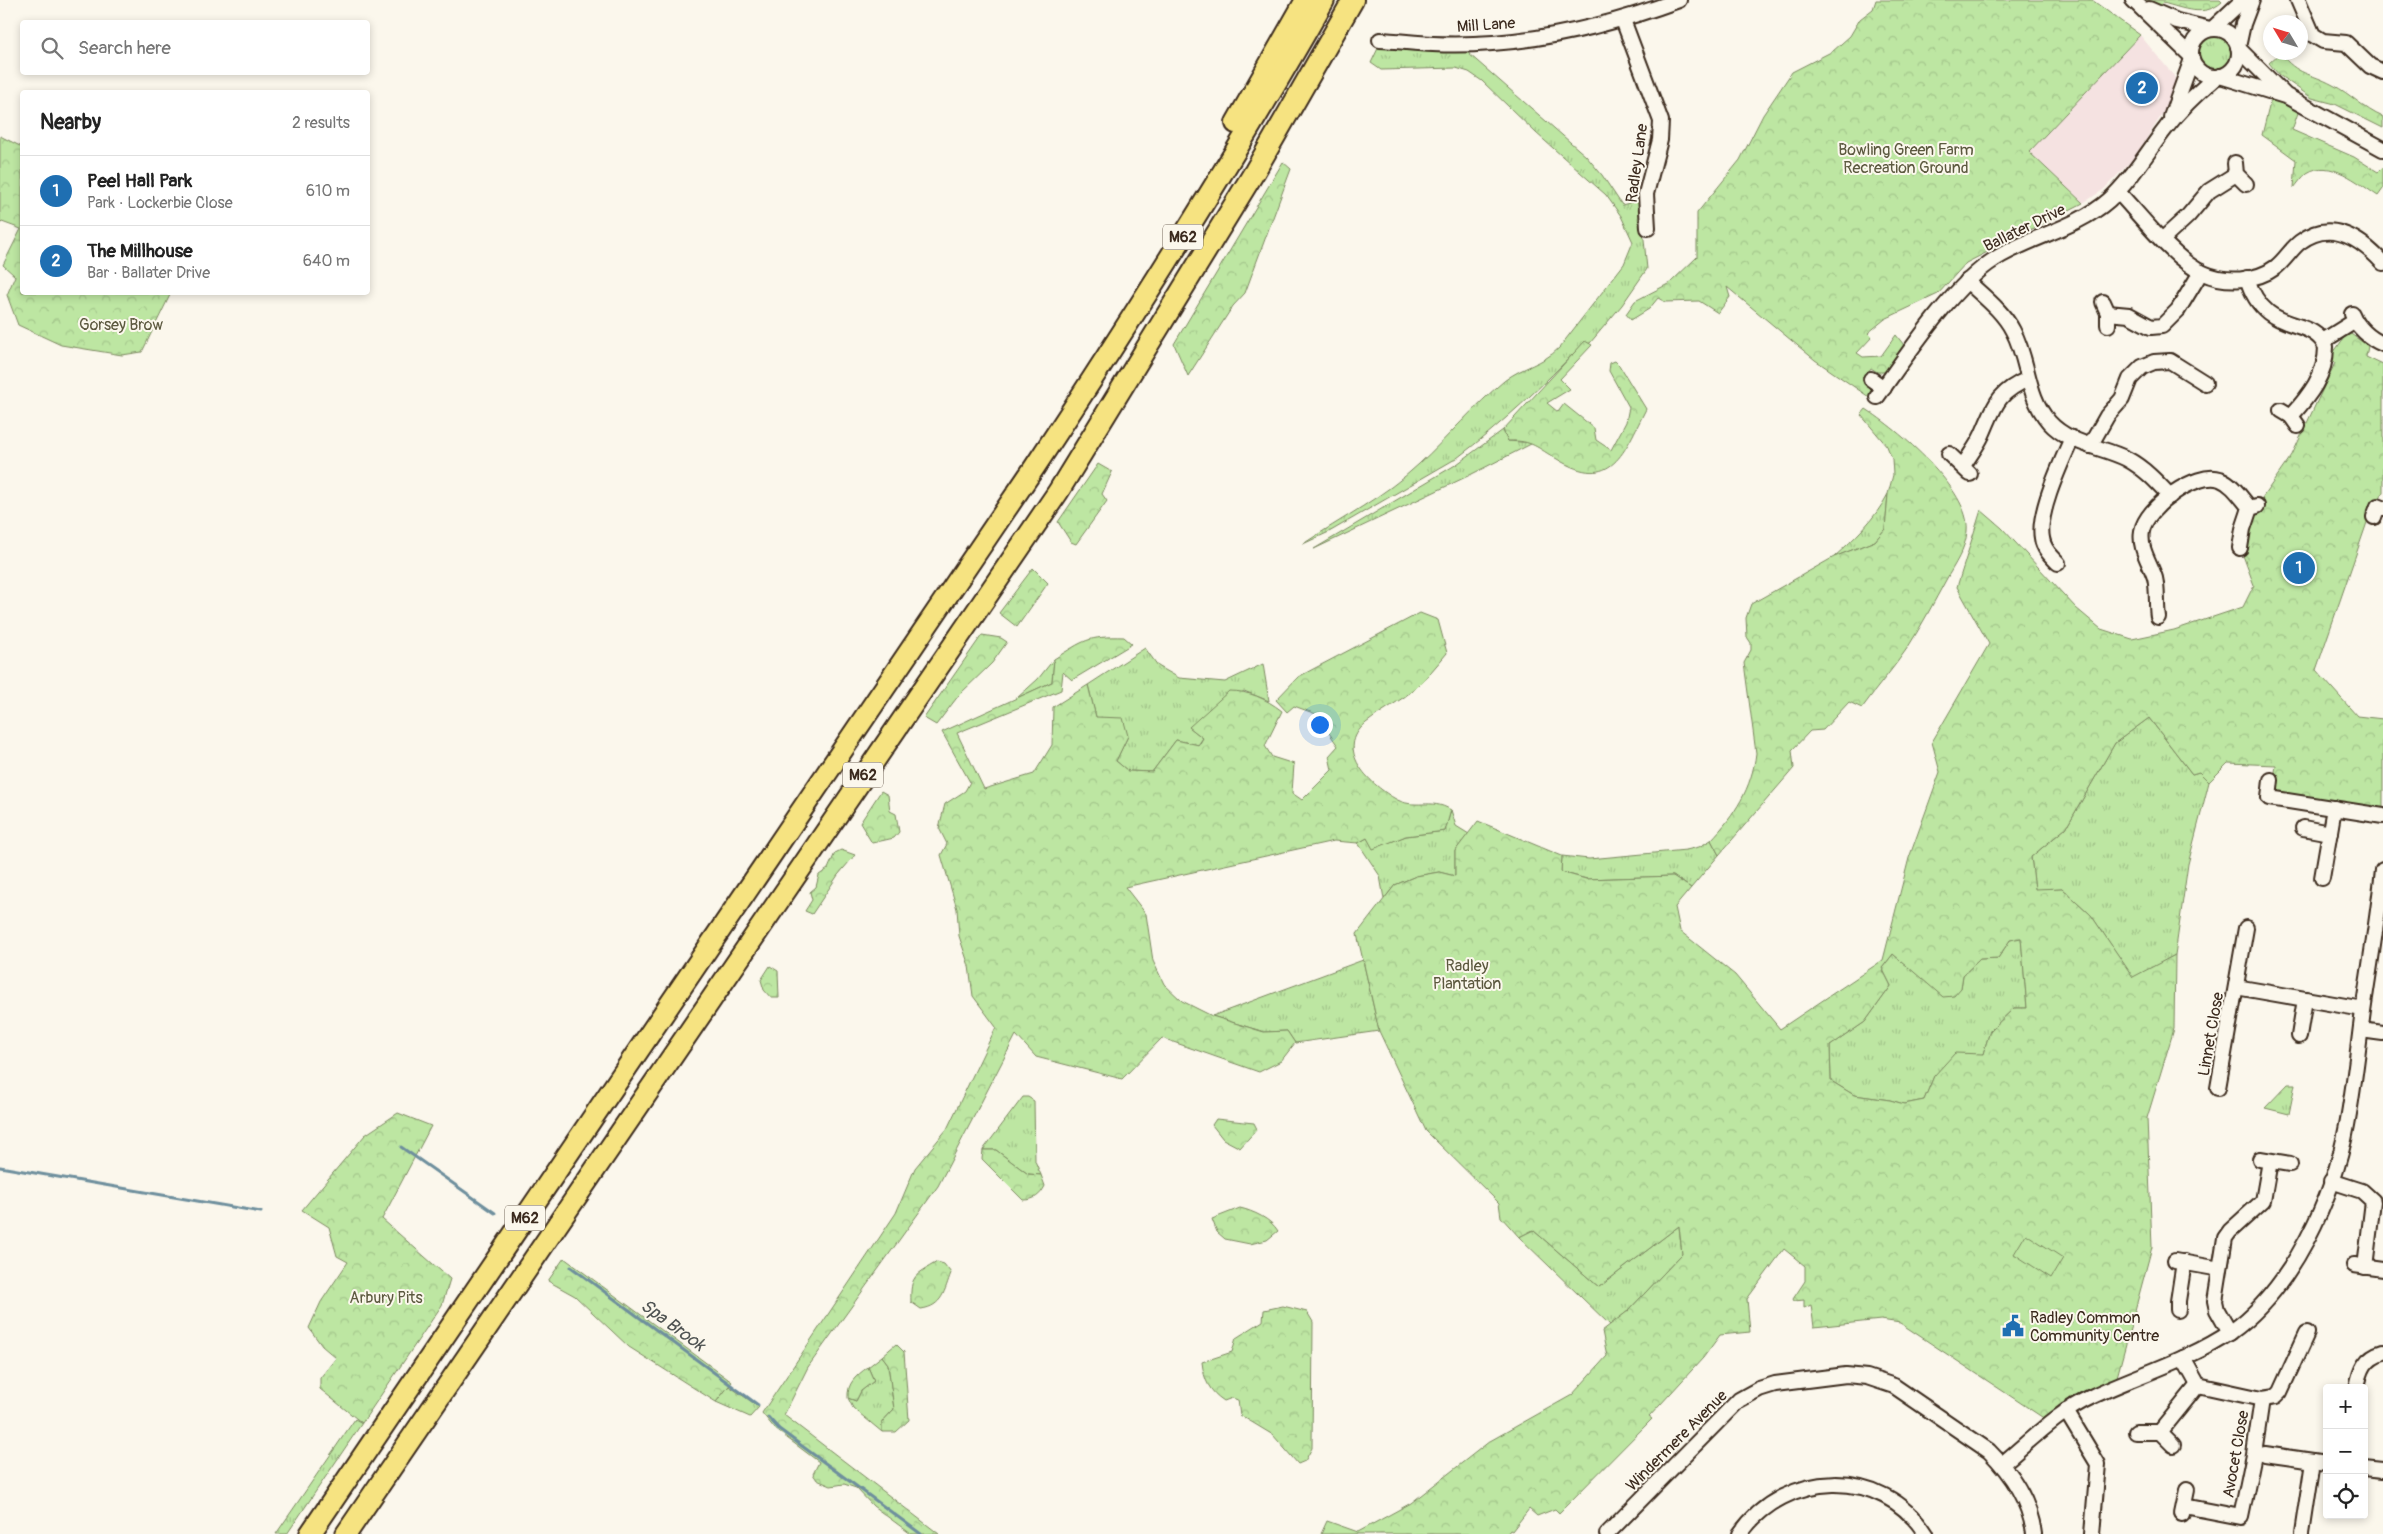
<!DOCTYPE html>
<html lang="en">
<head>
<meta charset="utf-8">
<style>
  body { margin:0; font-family:Pangolin,sans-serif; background:#f2f2f2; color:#222 }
  .controls { position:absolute; right:15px; bottom:15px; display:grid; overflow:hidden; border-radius:5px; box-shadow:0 2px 8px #0003 }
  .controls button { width:45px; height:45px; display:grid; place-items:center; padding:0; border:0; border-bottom:1px solid #e0e0e0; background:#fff; color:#222; font:25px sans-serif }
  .compass { position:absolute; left:2263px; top:15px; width:45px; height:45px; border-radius:50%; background:#fff; box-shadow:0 2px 8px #0003; rotate:308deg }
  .you { position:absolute; left:1319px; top:724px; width:18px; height:18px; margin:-12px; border:4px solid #fff; border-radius:50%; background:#1a73e8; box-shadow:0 0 0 8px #1a73e833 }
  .badge { display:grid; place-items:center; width:32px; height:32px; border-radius:50%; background:#1f6fb2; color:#fff; font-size:16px; font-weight:700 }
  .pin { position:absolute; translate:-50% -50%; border:2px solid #fff; box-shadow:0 1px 5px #0006 }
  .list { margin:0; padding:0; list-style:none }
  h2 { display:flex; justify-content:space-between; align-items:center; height:65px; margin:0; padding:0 20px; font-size:21px }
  h2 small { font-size:16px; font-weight:400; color:#767676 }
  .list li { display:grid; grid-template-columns:32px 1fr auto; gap:15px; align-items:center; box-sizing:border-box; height:70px; padding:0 20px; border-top:1px solid #e0e0e0 }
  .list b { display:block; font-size:19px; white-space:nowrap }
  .list p { margin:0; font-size:16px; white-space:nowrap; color:#767676 }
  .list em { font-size:16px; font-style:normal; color:#767676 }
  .icon { flex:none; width:28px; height:28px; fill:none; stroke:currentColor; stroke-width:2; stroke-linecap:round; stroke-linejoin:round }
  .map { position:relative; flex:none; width:2383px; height:1534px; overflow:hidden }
  .search { position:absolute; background:#fff; box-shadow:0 2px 8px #0003; left:20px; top:20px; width:350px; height:55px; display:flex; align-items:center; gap:12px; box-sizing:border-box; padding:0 18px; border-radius:5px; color:#767676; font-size:19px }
  .panel { position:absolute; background:#fff; box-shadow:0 2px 8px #0003; left:20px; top:90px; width:350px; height:205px; border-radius:5px }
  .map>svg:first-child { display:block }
  .built { fill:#f5e2e1 }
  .grass { fill:url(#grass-tufts); stroke:#7c8860 }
  .forest { fill:url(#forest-crowns); stroke:#7c8860; fill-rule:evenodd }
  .garden { fill:#bde6a2; stroke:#7c8860 }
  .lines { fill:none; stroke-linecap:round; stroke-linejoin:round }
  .stream { stroke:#6e8f9d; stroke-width:3 }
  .minor-casing { stroke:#3b2a1e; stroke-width:18 }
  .highway-casing { stroke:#3b2a1e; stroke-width:24 }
  .minor { stroke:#fbf7ec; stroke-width:14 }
  .highway { stroke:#f6e381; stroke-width:20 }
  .labels { text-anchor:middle; stroke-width:4; stroke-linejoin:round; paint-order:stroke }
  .shield { fill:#fbf7ec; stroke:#75685c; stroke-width:1 }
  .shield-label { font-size:15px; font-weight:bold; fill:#3b2a1e }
  .street-label { font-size:16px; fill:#3b2a1e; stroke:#fbf7ec }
  .park-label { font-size:16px; fill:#5c593f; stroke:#fbf7ec }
  .poi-label { font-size:16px; fill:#3b2a1e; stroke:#fbf7ec; text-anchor:start }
  .water-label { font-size:18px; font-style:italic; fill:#505453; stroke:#fbf7ec }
</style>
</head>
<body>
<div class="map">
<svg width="2383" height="1534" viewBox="0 0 2383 1534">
  <defs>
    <pattern id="grass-tufts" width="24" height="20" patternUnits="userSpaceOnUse" patternTransform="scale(1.25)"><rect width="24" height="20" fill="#bde6a2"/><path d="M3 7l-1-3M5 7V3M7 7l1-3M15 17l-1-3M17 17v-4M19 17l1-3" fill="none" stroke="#a3c58b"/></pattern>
    <pattern id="forest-crowns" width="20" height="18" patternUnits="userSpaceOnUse" patternTransform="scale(1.25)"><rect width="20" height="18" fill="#bde6a2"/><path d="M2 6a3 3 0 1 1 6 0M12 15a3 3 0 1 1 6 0" fill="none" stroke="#a3c58b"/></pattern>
  </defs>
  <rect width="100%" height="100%" fill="#fbf7ec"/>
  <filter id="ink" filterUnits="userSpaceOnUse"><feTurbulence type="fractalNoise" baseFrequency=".02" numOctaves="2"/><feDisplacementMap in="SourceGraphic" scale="10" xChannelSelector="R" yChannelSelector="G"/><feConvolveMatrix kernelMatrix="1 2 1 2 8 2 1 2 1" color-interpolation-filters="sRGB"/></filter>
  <g filter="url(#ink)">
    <polygon class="built" points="2140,35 2174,76 2175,80 2172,91 2163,113 2134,158 2103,190 2083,203 2029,152"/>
    <g class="grass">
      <circle cx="2215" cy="53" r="17"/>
      <path d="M1381 42 1469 44V54L1586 156 1602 175 1622 205 1640 200 1647 269 1622 305 1590 343 1582 345C1543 385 1502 424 1457 458L1329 532 1303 544C1342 518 1385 496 1419 464 1448 437 1474 406 1504 381 1523 366 1542 365 1559 348L1624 264 1633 242 1621 216 1606 195 1536 133 1482 81 1469 72 1456 68 1381 70 1371 63Z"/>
      <polygon points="1503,430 1508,441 1533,443 1468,476 1314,549 1457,464"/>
      <path d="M1888 494 1885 529 1875 541 1834 557C1855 538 1875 519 1888 494Z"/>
      <polygon points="1145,648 1158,666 1179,678 1225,682 1263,664 1269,701 1244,691 1189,727 1203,738 1198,745 1176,740 1152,772 1128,771 1116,761 1128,736 1096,717 1088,685"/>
      <polygon points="1054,659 1052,682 1017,698 1038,679"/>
      <polygon points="2149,718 2192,774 2199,772 2209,782 2188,864 2175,955 2133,978 2091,915 2062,888 2035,890 2031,857 2066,828 2115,743"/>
      <polygon points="1451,810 1456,826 1469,834 1455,851 1455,876 1439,872 1416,876 1395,885 1384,899 1380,876 1358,843 1367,838 1374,848 1406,836 1445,831"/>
      <polygon points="1711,840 1719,855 1691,888 1673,876 1587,879 1561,872 1562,856 1589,859 1686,850 1699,847"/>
      <polygon points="2021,937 2027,1008 2014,1008 1990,1031 1983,1054 1934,1076 1924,1100 1904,1104 1890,1100 1854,1095 1831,1081 1830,1046 1865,1022 1891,986 1882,968 1893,954 1943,996 1961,988 1963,975 1980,959 1998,958 2010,940"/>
      <polygon points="1363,960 1379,1031 1295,1043 1287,1031 1264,1032 1212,1016"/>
      <polygon points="2288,1084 2295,1084 2289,1114 2265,1108"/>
      <polygon points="1023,1097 1028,1097 1034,1101 1035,1161 1041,1175 1028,1174 996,1150 983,1150"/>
      <polygon points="1679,1226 1682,1254 1628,1311 1610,1325 1519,1237 1533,1230 1599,1287"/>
      <polygon points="882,1356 888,1364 894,1409 882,1422 882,1432 853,1408 848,1398 856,1401 861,1391 874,1381 868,1367"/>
      <polygon points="729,1386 759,1407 750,1417 716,1402"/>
      <polygon points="355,1419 362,1423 287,1534 276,1534"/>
    </g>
    <g class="forest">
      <polygon points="1876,0 2092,0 2140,35 2029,152 2083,203 1966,263 1938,294 1885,319 1868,333 1872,337 1857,353 1863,357 1881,356 1896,335 1904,345 1885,372 1877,372 1871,368 1864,377 1873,384 1874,391 1869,397 1815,360 1727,287 1730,297 1718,313 1699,301 1665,302 1658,298 1649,309 1631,320 1626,314 1635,301 1670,283 1697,257 1697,213 1740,160 1763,115 1792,72 1833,51 1850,36 1860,19 1873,9"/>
      <path d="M2144 0H2220L2222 2C2204 18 2183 8 2163 3L2157 10Z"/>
      <path d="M2280 53C2298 76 2309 72 2333 85 2351 94 2364 109 2383 117V128L2335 104 2312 98 2279 75 2269 63Z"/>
      <path d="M2271 99 2299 110 2292 130 2354 157 2378 172 2383 167V189L2378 196C2358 183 2330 158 2307 173 2302 177 2298 183 2294 188L2296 160 2262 135Z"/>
      <polygon points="0,136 22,147 22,292 171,293 142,352 122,355 61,345 18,325 7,295 15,276 3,265 21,229 2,222 0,224"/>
      <polygon points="1283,162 1291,169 1245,293 1233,306 1188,376 1174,344"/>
      <path d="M2348 332 2368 346 2366 357 2383 365V493L2372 508 2316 670 2357 716 2383 719V809L2272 793 2276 765 2228 763 2209 782 2199 772 2192 774 2149 718 2115 743 2066 828 2031 857 2035 889 2062 888 2091 915 2133 977 2175 955 2174 1029 2147 1118 2152 1247 2117 1377 2073 1396 2045 1419 1900 1323 1881 1320 1814 1327 1811 1305 1804 1308V1300L1794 1301 1793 1299 1805 1281V1266L1784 1249 1747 1299 1750 1332 1720 1335 1703 1358 1649 1417 1652 1419 1559 1513 1555 1509 1537 1516 1529 1509 1512 1531 1510 1530 1507 1534H1321L1327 1521 1358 1532 1411 1503 1490 1441 1572 1395 1607 1356 1602 1331 1628 1311 1682 1254 1679 1226 1599 1287 1533 1230 1519 1237 1501 1217 1499 1203 1426 1131 1379 1031 1357 934 1395 885 1416 876 1439 872 1455 876V851L1478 821 1562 856 1561 872 1586 879 1673 876 1691 888 1675 907 1680 931 1735 975 1780 1029 1883 960 1909 858 1940 772 1932 742 1989 644 1957 587 1981 510 2002 528 2076 608 2101 629 2132 639 2174 630 2243 607 2254 585 2241 550 2246 521 2292 455 2335 363 2329 359ZM2021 938 2027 1008H2014L1990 1031 1983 1054 1955 1053 1934 1076 1924 1100 1904 1104 1890 1100 1854 1095 1831 1081 1830 1046 1865 1022 1891 986 1882 968 1893 954 1943 997 1954 996 1961 988 1963 975 1980 959 1998 958 2010 940Z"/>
      <path d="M1585 341 1592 345 1560 379 1570 389 1547 403 1558 412 1564 404 1594 428 1596 440 1611 450 1626 422 1629 407 1609 371 1610 363 1615 361 1619 365 1646 409C1624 452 1612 493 1557 459 1537 448 1533 440 1508 441L1503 430Z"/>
      <path d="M1866 409C1897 429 1971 490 1967 531 1966 549 1954 565 1946 580 1934 602 1922 625 1908 647 1894 668 1877 687 1862 708L1849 702 1823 730 1810 731 1792 750 1794 768 1719 855 1711 840C1735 815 1752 788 1756 753L1744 663 1751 650V643L1747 637 1746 618 1751 604 1834 557 1875 541 1885 529 1888 494 1893 475 1892 459 1887 446 1861 415Z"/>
      <polygon points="1098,464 1112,472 1102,494 1107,501 1076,544 1071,542 1058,522"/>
      <polygon points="1033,568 1048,583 1017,627 999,613"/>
      <path d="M1420 613 1438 620 1447 653C1437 665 1427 677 1416 688 1401 701 1382 710 1366 723 1334 750 1369 783 1394 798 1415 811 1431 797 1451 810L1445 831 1406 836 1373 849 1367 838 1358 843 1334 841 1125 887 1146 914 1153 961 1164 984 1182 1001 1212 1016 1264 1032 1287 1031 1295 1043 1281 1061 1259 1072 1162 1038 1122 1079 1036 1057 1016 1035 938 1186 808 1367 784 1415 939 1534H911L873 1506 856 1488 844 1484 831 1486 817 1480 813 1474 819 1462 775 1429 762 1413 896 1213 915 1168 947 1129 996 1027 973 996 969 966 959 936 957 909 941 855 947 844 939 828 945 804 965 791 970 782 942 732 1052 682 1054 659C1085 640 1087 636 1124 637L1132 644 1072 680 1063 672 1061 690 957 733 984 789 1034 774 1052 745 1053 707 1088 685 1096 717 1123 718 1128 736 1116 761 1128 771 1152 772 1176 740 1199 745 1203 738 1189 727 1229 691C1249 691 1265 698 1282 711L1265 746 1272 757 1294 764 1292 793 1302 800 1332 770 1329 756 1338 746 1316 714 1294 706 1287 712 1276 700 1298 677Z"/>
      <polygon points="982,635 1001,638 1007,642 992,663 959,695 936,725 924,718"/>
      <polygon points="881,791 888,795 890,811 896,814 899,832 894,838 872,843 860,823"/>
      <polygon points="841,850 855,855 838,875 812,914 805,911 812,900 810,892 816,887 819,875 828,869 835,853"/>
      <polygon points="770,966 778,971 779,998 771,998 764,990 761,980"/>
      <polygon points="398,1113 431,1126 382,1219 450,1279 442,1305 362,1423 320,1389 320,1378 336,1358 322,1346 309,1328 321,1302 348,1262 337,1256 329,1227 302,1210 365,1135"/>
      <polygon points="1216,1119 1254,1123 1257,1129 1240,1148 1223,1139 1212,1125"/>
      <path d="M983 1150H996L1028 1174 1041 1175 1045 1186C1040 1196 1034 1200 1023 1200L982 1159Z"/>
      <path d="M1240 1208C1253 1211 1271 1219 1278 1231L1267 1240 1250 1244 1225 1239 1217 1232 1212 1219Z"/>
      <polygon points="564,1258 732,1382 716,1402 629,1347 575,1296 548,1281"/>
      <path d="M937 1262 944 1264 951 1273C944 1291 943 1306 921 1309L911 1302C910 1276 915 1275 937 1262Z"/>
      <path d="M1283 1306 1307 1312 1313 1322 1312 1448 1305 1461 1298 1464 1273 1435 1240 1415 1238 1400 1232 1398 1224 1401C1209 1391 1204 1380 1202 1362L1232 1352 1236 1338 1263 1321 1264 1310Z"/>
      <polygon points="896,1344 904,1352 909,1420 896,1432 882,1432 882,1422 894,1409 888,1364 882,1356"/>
      <path d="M868 1367 874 1381 861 1391 856 1401 848 1398C847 1383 856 1376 868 1367Z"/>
    </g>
    <polygon class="garden" points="2026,1234 2063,1258 2051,1278 2014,1254"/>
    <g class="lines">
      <g class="stream">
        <polyline points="401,1147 495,1213"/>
        <polyline points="0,1167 261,1212"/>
        <polyline points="571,1267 758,1405"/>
        <polyline points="768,1417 779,1429 921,1534"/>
      </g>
      <g class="minor-casing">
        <g id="minor">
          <polyline points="2133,0 2191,56"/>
          <polyline points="2298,0 2313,35 2323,41 2346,43 2370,66 2383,72"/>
          <polyline points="2149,9 2177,21 2210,29"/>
          <polyline points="1623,20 1661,121 1660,140 1646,194 1648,228"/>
          <polyline points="2212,29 2243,0"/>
          <circle cx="2215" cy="53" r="24"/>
          <path d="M1380 40C1398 41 1415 43 1433 44 1518 48 1600 29 1679 0"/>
          <polyline points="2238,47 2243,24 2252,0"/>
          <polyline points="2239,49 2285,95"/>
          <polyline points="2220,76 2288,97 2383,149"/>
          <polyline points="2171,117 2192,59"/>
          <polyline points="2235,163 2236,174 2246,184"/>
          <path d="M2118 192C2140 215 2174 260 2203 273 2225 283 2256 282 2276 267 2285 260 2291 249 2300 242 2331 218 2361 239 2383 263"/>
          <polyline points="2163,239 2188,216 2209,191 2236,174"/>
          <path d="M2247 278C2265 338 2311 314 2326 347 2326 375 2309 396 2291 416"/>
          <path d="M1967 281C1983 296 2003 311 2013 331 2029 360 2026 396 2049 422 2070 445 2101 446 2127 459 2144 468 2157 482 2170 496"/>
          <polyline points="2103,302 2108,313 2108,325"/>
          <polyline points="2108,313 2129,315 2151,327 2162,326 2178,310 2201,272"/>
          <path d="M2352 314C2357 327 2370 339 2383 344"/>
          <polyline points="2323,341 2355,321"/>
          <polyline points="1871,379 1884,388"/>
          <path d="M1877 397C1907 355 1952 286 1995 259 2031 236 2076 229 2109 200 2132 179 2147 152 2166 128 2180 109 2198 92 2216 77"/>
          <polyline points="2281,410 2291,416 2298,426"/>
          <polyline points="2090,446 2107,416 2122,399 2130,379 2142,367 2154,362 2170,361 2205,383"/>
          <polyline points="1949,454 1970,474"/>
          <path d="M1963 466C1969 456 1977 446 1982 435 1995 406 1996 393 2028 379"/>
          <polyline points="2374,517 2378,506 2383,508"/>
          <polyline points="2240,548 2243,529 2250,508 2257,506"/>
          <path d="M2058 563C2051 556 2043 548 2042 538 2037 513 2062 461 2072 438"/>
          <path d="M2158 617C2156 604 2158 591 2155 578 2150 562 2139 549 2142 531 2146 507 2196 471 2220 479 2233 484 2241 498 2250 508"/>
          <polyline points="2271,780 2269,798 2383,816"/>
          <polyline points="2303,828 2330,833"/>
          <polyline points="2322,878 2334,808"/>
          <polyline points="2236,987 2363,1009"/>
          <polyline points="2361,1030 2383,1033"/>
          <polyline points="2299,1036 2305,999"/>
          <polyline points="2218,1088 2246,928"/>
          <polyline points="2260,1159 2290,1164"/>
          <polyline points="2331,1181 2362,1191 2373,1201 2365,1267"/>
          <polyline points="2175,1261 2220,1269"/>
          <polyline points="2354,1265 2383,1269"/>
          <polyline points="2178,1310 2178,1301 2184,1262"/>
          <polyline points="2230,1333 2217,1310 2215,1301 2225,1238 2230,1231 2263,1201 2270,1161"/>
          <polyline points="2183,1358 2198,1385 2262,1399 2254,1454 2241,1517 2184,1506"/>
          <path d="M2357 1388C2360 1370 2365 1357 2383 1352"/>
          <polyline points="2262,1399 2275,1397 2280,1392 2307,1333"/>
          <polyline points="2066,1411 2098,1464 2092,1534"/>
          <polyline points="2136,1432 2160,1432 2173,1445"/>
          <polyline points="2160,1432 2198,1385"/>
          <polyline points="2265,1454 2327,1463"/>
          <path d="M2002 1464C2030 1441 2058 1412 2091 1397 2137 1375 2188 1361 2231 1332 2292 1289 2334 1197 2347 1125 2354 1087 2358 1049 2363 1011 2370 964 2378 917 2383 870"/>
          <polyline points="2364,1468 2383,1470"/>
          <polyline points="2182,1514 2187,1490"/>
          <path d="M1607 1534 1739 1400 1759 1389 1775 1384 1846 1375 1867 1377 1894 1386 1989 1451C2012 1474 2030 1502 2034 1534"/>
          <path d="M1740 1534C1785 1470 1882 1465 1926 1534"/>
          <polyline points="2302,1534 2313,1461"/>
        </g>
      </g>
      <g class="highway-casing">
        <g id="highway">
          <polyline points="1236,123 1306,0"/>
          <path d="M310 1534 1034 468C1135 315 1234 160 1324 0"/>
          <polyline points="346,1534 1058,492 1255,171 1353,0"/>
        </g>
      </g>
      <use href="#minor" class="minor"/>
      <use href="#highway" class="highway"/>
    </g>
  </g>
  <defs>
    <g id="civic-bare" transform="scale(1.725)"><path d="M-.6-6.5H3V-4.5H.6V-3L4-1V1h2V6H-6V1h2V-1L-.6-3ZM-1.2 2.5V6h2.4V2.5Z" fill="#1f6fb2" stroke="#fbf7ec" stroke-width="2.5" paint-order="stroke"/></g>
  </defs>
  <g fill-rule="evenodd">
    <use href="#civic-bare" x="2013" y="1326"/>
  </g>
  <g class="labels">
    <g class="shield">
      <rect x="1163" y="224.5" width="40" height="25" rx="4"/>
      <rect x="843" y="762.5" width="40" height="25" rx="4"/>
      <rect x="505" y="1205.5" width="40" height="25" rx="4"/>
    </g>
    <g class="shield-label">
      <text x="1183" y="242">M62</text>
      <text x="863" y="780">M62</text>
      <text x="525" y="1223">M62</text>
    </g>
    <g class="street-label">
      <text transform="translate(1486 24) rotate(-4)" y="6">Mill Lane</text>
      <text transform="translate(1636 163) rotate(-82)" y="6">Radley Lane</text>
      <text transform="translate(2024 227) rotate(-26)" y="6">Ballater Drive</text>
      <text transform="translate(2210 1034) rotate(-80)" y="6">Linnet Close</text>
      <text transform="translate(1676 1440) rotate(-45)" y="6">Windermere Avenue</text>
      <text transform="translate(2235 1454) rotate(-80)" y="6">Avocet Close</text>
    </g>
    <g class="park-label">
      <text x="1906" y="155">Bowling Green Farm<tspan x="1906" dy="18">Recreation Ground</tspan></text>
      <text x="121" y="330">Gorsey Brow</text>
      <text x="1467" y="971">Radley<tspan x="1467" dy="18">Plantation</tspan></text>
      <text x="386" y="1303">Arbury Pits</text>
    </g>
    <g class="poi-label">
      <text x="2030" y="1323">Radley Common<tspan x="2030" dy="18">Community Centre</tspan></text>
    </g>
    <g class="water-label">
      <text transform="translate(673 1325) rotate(36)" y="6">Spa Brook</text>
    </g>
  </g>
</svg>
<div class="controls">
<button>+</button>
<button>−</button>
<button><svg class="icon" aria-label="locate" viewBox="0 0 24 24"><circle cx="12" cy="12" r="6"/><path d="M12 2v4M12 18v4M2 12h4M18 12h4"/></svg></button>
</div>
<svg class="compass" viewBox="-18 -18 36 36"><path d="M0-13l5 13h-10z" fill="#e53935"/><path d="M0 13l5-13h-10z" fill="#767676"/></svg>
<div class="you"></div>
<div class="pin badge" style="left:2299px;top:568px">1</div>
<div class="pin badge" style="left:2142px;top:88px">2</div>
<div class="search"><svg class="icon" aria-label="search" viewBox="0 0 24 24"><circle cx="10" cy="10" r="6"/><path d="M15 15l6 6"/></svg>Search here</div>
<section class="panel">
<h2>Nearby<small>2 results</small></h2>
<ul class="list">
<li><span class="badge">1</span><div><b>Peel Hall Park</b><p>Park · Lockerbie Close</p></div><em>610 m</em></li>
<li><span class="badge">2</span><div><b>The Millhouse</b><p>Bar · Ballater Drive</p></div><em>640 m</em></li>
</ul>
</section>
</div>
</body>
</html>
